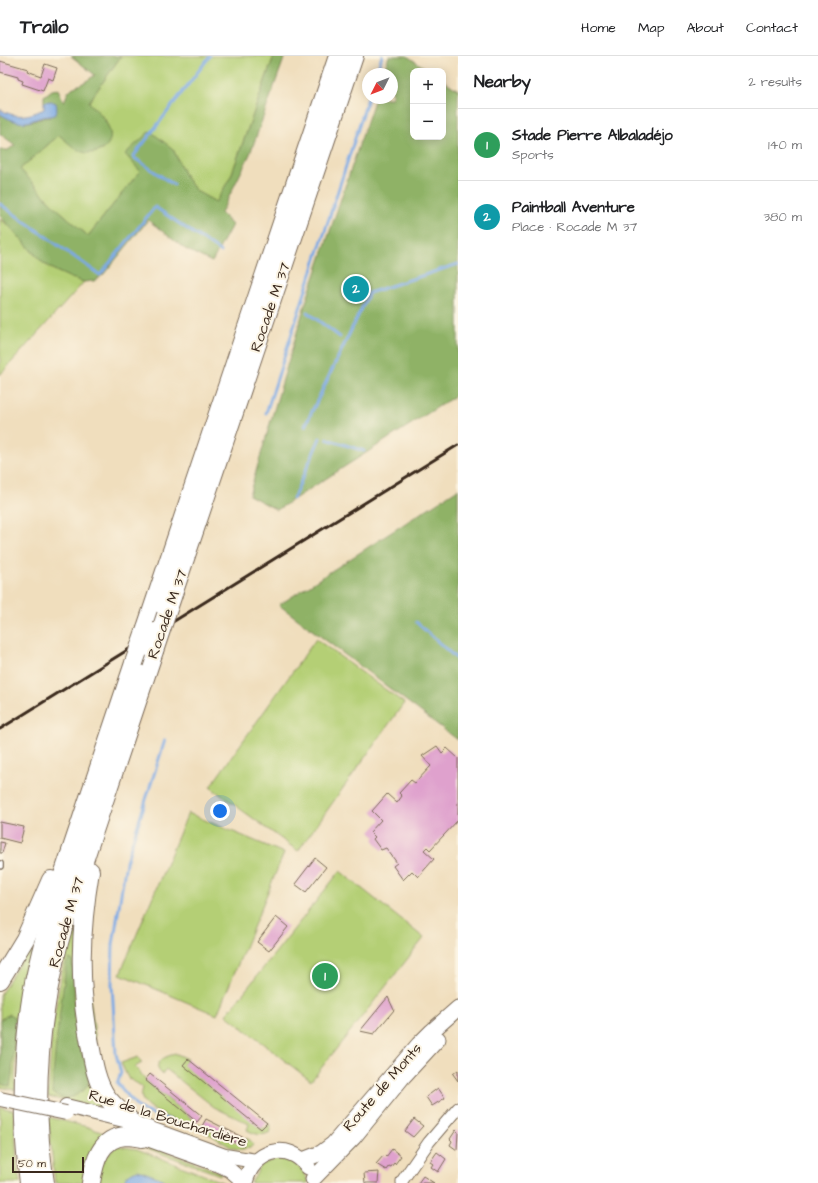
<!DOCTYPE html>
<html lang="en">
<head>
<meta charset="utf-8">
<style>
  body { margin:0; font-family:"Architects Daughter",sans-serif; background:#f6f6f6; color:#202124 }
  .controls { position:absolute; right:12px; top:12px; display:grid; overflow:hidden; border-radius:8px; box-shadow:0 2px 10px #0003 }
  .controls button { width:36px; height:36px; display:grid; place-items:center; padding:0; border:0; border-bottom:1px solid #e0e0e0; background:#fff; color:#202124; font:20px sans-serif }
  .compass { position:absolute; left:362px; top:12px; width:36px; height:36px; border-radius:50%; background:#fff; box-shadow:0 2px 10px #0003; rotate:228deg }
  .scale { position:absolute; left:12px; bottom:10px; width:72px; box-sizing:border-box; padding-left:4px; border:2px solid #3b2a1e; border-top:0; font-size:11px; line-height:14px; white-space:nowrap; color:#3b2a1e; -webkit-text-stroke:3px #fcf5e5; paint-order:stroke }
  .you { position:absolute; left:220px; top:755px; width:14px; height:14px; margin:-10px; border:3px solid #fff; border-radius:50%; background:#1a73e8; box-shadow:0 0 0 6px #1a73e833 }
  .badge { display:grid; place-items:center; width:26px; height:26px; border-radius:50%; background:#b45309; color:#fff; font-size:13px; font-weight:700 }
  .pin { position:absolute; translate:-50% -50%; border:2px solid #fff; box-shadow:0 1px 4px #0006 }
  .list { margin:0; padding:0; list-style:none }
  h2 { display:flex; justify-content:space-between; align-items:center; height:52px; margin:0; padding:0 16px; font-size:17px }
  h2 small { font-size:13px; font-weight:400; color:#757577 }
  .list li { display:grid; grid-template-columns:26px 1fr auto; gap:12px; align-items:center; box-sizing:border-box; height:72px; padding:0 16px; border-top:1px solid #e0e0e0 }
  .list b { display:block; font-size:15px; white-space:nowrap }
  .list p { margin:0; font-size:13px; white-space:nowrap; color:#757577 }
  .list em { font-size:13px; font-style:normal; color:#757577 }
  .map { position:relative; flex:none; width:458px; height:1127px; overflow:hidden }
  header { display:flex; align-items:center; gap:24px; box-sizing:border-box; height:56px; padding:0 20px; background:#fff; border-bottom:1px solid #e0e0e0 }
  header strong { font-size:19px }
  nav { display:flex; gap:22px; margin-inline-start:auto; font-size:14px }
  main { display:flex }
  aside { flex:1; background:#fff }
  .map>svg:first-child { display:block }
  .green { fill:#b4cf75; stroke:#787c4a }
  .forest { fill:#8fb266; stroke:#656e42 }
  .water { fill:#7ba9e4; stroke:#5b6a81 }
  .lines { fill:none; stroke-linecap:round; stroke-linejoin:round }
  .stream { stroke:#7ba9e4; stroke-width:3 }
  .building { fill:#dfa1cd }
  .service-casing { stroke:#7a6956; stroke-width:8 }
  .minor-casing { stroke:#7a6956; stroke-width:13 }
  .tertiary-casing { stroke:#7a6956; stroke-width:16 }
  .secondary-casing { stroke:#7a6956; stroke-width:17 }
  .trunk-casing { stroke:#7a6956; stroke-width:20 }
  .service { stroke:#fff; stroke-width:5.5 }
  .minor { stroke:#fff; stroke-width:11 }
  .tertiary { stroke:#fff; stroke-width:14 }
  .secondary { stroke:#fff; stroke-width:15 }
  .trunk { stroke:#fff; stroke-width:18 }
  .rail { stroke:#3b2a1e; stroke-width:3 }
  .tertiary-bridge-casing { stroke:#7a6956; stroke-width:16; stroke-linecap:butt }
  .trunk-bridge-casing { stroke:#7a6956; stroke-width:20; stroke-linecap:butt }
  .tertiary-bridge { stroke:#fff; stroke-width:14 }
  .trunk-bridge { stroke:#fff; stroke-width:18 }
  .labels { text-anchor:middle; stroke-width:4; stroke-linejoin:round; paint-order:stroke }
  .street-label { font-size:15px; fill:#3b2a1e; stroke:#fcf5e5 }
</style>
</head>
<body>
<header>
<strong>Trailo</strong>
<nav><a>Home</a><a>Map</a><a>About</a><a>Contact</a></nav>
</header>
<main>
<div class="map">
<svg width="458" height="1127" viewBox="0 0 458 1127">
  <rect width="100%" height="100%" fill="#fcf5e5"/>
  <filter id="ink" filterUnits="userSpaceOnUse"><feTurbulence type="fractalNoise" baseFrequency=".025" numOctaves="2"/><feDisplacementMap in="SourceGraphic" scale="8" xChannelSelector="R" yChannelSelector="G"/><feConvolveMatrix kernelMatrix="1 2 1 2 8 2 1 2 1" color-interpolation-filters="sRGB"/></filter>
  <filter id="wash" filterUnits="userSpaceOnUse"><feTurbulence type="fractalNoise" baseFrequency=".012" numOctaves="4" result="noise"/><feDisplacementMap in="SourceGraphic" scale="16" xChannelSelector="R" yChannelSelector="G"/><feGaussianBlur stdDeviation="0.9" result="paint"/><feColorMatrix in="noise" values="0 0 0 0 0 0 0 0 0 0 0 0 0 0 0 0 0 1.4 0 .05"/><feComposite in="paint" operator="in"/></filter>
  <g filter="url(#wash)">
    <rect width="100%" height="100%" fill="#f0debd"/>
    <g class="green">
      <polygon points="121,0 274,0 231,120 216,147 196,135 185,120 173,93 140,115 88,180 51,147 20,113 59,79 79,94 96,96 102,94 107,89 110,76 105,63 89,46"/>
      <path d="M0 163C17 174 27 192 42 206 54 216 70 221 84 226L0 319Z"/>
      <polygon points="316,583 404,647 298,795 210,731"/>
      <polygon points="188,757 284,797 217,959 120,918"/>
      <polygon points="340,815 424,882 311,1025 226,959"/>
      <polygon points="78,853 105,1053 48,1041 52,975 63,909"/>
      <polygon points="35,882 16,999 15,1034 0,1031 0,939"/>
      <path d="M177 998 188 1003 184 1008 265 1073 269 1068 271 1069 270 1076C261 1081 255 1078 247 1074L249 1068 214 1051 166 1013 162 1018C150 1007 166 999 177 998Z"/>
      <path d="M138 1001 142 1007 135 1011 151 1029 197 1067 243 1089 246 1082 250 1084 254 1089C248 1092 243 1094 237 1093 227 1091 216 1081 207 1077 190 1069 156 1060 144 1046 140 1041 142 1036 143 1031L128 1022 121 1007Z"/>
      <polygon points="0,1051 14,1054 17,1108 20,1127 0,1127"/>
      <polygon points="48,1061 88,1071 108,1079 87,1127 55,1127"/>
      <polygon points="138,1085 222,1117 220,1119 138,1089"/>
      <polygon points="117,1089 124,1091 137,1093 224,1127 98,1127 100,1107"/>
      <path d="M280 1102C294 1105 304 1112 308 1127H251L262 1108Z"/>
    </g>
    <g class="forest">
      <path d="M71 0H121L89 46C97 55 107 63 110 76 114 93 91 102 78 94 71 90 65 84 59 79L20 113 51 147 88 180 140 115 125 98 150 75 173 93 185 120 196 135 216 146 231 120 274 0H285L250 98 221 157 232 169 212 206 185 193 148 164 103 219 94 225 84 226 71 222 56 215 42 206 0 160V94H8L15 89 0 78V58C8 62 19 68 28 66 36 65 41 61 50 61L51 45 44 46V40L52 34 58 33 64 46 68 36 72 32 85 26 95 19Z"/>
      <polygon points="389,0 407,0 430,15 413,15 413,81 443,81 443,24 458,34 458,338 277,454 249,439 304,252 375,42 392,42 392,18 383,18"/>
      <polygon points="458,433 458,684 279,549"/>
      <path d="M69 903 72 904 74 915V960L78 986 88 1016 89 1026 85 1033 73 1041 62 1042 52 1037C54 994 61 951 66 908Z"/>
      <polygon points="9,958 14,961 15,967 12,1020 10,1030 4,1029 0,1027 0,964"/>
    </g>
    <g class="water">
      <path d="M51 45 56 47C59 62 54 59 43 61 37 62 33 65 27 66 18 68 8 63 0 58V53C15 63 29 60 44 53V46Z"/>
      <path d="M138 1114 163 1123 168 1127H123C126 1120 130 1116 138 1114Z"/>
    </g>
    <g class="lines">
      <g class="stream">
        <polyline points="376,18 382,0"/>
        <polyline points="174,129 133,101 210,0"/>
        <polyline points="0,148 100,219 155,151 221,196"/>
        <polyline points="307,256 340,281"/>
        <polyline points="266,357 368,42"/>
        <polyline points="305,370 369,237 458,208"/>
        <polyline points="327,383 364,395"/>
        <polyline points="293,443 320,382"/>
        <polyline points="416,566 458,604"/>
        <polyline points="135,1048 117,1027 121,1017 116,998 112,929 113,889 126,806 165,684"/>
        <polyline points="135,1049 144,1055 179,1068"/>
      </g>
    </g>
    <g id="blocks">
      <g class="building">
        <polygon points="0,5 28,13 27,15 41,20 45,8 57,12 53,24 48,22 43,35 22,28 23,25 18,23 18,21 0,16"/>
        <polygon points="352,225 365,230 360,242 347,236"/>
        <polygon points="437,690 442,697 447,692 458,702 458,764 430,794 427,791 424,794 434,803 418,821 412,815 403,824 393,810 397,807 386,792 381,794 373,783 375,781 370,776 381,764 372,755 387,738 397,747 402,740 399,737 411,724 415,727 431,710 422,700"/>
        <polygon points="0,766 24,771 20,787 0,782"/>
        <polygon points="0,786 5,787 2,797 0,797"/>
        <polygon points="315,802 326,811 306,836 295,828"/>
        <polygon points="276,861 288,871 269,895 257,886"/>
        <polygon points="388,941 394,954 374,978 360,975"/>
        <polygon points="188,1003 267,1067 261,1073 183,1009"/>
        <polygon points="458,1014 458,1025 453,1018"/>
        <polygon points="150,1018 202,1060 197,1066 145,1024"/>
        <polygon points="438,1032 445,1042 432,1050 426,1041"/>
        <polygon points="206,1063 246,1083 243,1090 202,1070"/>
        <polygon points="414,1063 423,1070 413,1081 405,1075"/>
        <polygon points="456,1074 458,1076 457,1094 450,1089 452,1085 450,1083"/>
        <polygon points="392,1093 401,1100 395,1108 394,1107 391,1111 389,1110 386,1114 376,1108 384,1099 386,1101"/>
        <polygon points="437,1096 446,1103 438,1116 431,1111 433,1108 430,1106"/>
        <polygon points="379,1116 378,1127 365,1127 364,1117"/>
        <polygon points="423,1120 434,1127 418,1127"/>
      </g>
    </g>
  </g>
  <g filter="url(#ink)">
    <use href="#blocks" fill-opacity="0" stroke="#7a6956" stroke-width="1"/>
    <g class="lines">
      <g class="service-casing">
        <polyline id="service" points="0,808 0,810"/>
      </g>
      <g class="minor-casing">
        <polyline id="minor" points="402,1127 402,1125 429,1086 458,1052"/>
      </g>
      <g class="tertiary-casing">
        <g id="tertiary">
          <polyline points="66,1050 132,1066 225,1100 256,1105"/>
          <polyline points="133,1078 219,1109 230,1114 245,1127"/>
        </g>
      </g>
      <g class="secondary-casing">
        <g id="secondary">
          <polyline points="303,1104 321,1097 333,1088 419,988 432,975 458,952"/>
          <polyline points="313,1123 354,1081 402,1022 438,983"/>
          <path d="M245 1127C252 1095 288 1083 308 1111"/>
        </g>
      </g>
      <g class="trunk-casing">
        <g id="trunk">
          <polyline points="166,559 354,0"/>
          <polyline points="146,572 338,0"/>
          <path d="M90 815C80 875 78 928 90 988 93 1005 96 1025 106 1040 113 1050 123 1057 132 1066"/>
          <polyline points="0,924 25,883 51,824"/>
          <path d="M29 1127C21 1064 22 999 32 937 39 899 50 862 61 825L134 607"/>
          <path d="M45 1127C33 1053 38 975 55 902 66 857 81 813 96 769 115 711 135 653 154 595"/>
          <path d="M91 1127C94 1107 100 1081 126 1080 131 1080 137 1081 142 1082"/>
        </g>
      </g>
      <use href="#service" class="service"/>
      <use href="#minor" class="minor"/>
      <use href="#tertiary" class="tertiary"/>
      <use href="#secondary" class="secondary"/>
      <use href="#trunk" class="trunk"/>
      <polyline class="rail" points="0,673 458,389"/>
      <g class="tertiary-bridge-casing">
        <polyline id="tertiary-bridge" points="0,1043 66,1057"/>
      </g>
      <g class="trunk-bridge-casing">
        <g id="trunk-bridge">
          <polyline points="154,595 166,559"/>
          <polyline points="134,607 146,572"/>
        </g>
      </g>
      <use href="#tertiary-bridge" class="tertiary-bridge"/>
      <use href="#trunk-bridge" class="trunk-bridge"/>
    </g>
  </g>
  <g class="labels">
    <g class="street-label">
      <text transform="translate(270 251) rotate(-71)" y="5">Rocade M 37</text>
      <text transform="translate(167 558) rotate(-71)" y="5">Rocade M 37</text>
      <text transform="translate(66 866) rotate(-74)" y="5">Rocade M 37</text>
      <text transform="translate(382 1031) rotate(-49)" y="5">Route de Monts</text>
      <text transform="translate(168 1062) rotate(17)" y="5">Rue de la Bouchardière</text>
    </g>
  </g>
</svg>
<div class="controls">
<button>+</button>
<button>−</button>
</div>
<svg class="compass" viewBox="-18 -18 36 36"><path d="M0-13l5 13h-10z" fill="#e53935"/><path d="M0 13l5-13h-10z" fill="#757577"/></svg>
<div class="scale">50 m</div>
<div class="you"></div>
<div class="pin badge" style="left:325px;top:920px;background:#2e9e5b">1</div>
<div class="pin badge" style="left:356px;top:233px;background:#0f9aa8">2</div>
</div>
<aside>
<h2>Nearby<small>2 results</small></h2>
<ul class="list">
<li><span class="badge" style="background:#2e9e5b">1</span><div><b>Stade Pierre Albaladéjo</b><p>Sports</p></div><em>140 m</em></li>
<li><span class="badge" style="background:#0f9aa8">2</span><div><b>Paintball Aventure</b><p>Place · Rocade M 37</p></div><em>380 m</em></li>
</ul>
</aside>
</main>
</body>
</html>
